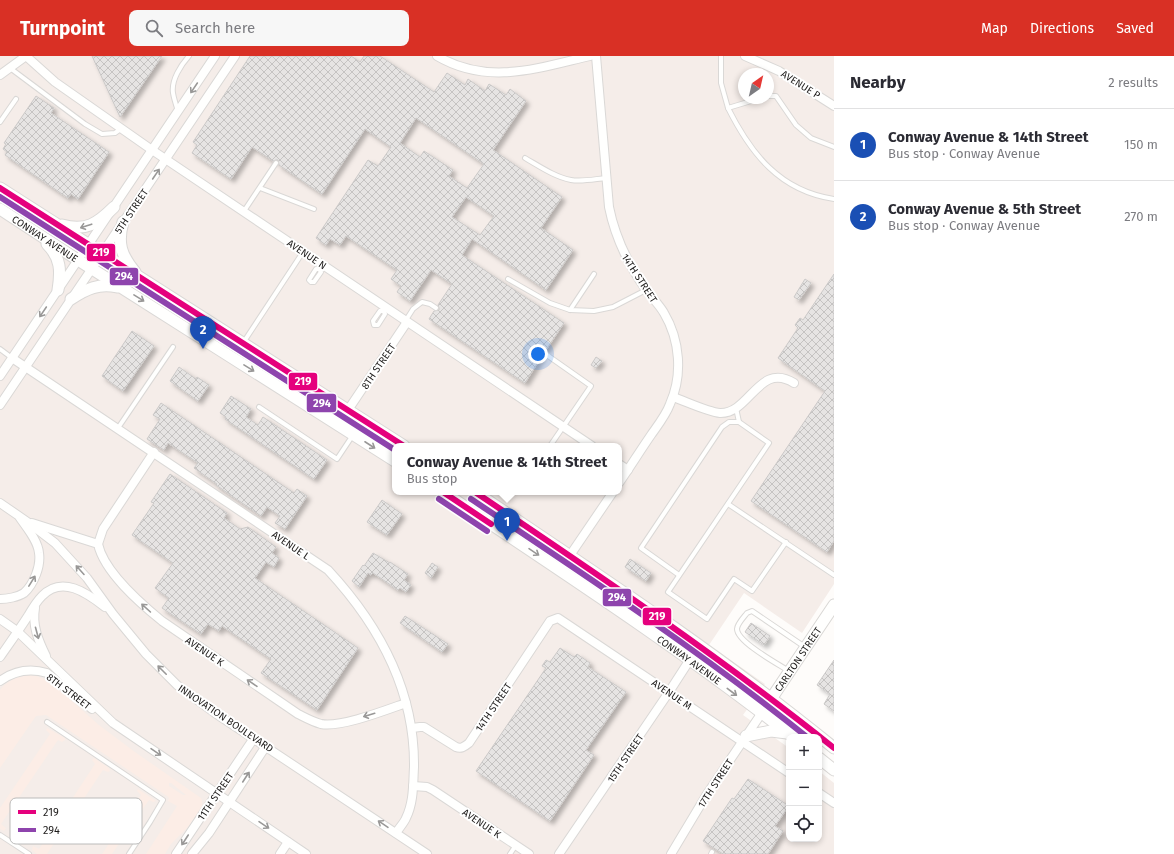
<!DOCTYPE html>
<html lang="en">
<head>
<meta charset="utf-8">
<style>
  body { margin:0; font-family:"Fira Sans",sans-serif; background:#f7f7f7; color:#2b2b33 }
  .controls { position:absolute; right:12px; bottom:12px; display:grid; overflow:hidden; border-radius:8px; box-shadow:0 2px 6px #0003 }
  .controls button { width:36px; height:36px; display:grid; place-items:center; padding:0; border:0; border-bottom:1px solid #e1e1e2; background:#fff; color:#2b2b33; font:20px sans-serif }
  .compass { position:absolute; left:738px; top:12px; width:36px; height:36px; border-radius:50%; background:#fff; box-shadow:0 2px 6px #0003; rotate:34deg }
  .you { position:absolute; left:538px; top:298px; width:14px; height:14px; margin:-10px; border:3px solid #fff; border-radius:50%; background:#1a73e8; box-shadow:0 0 0 6px #1a73e833 }
  .badge { display:grid; place-items:center; width:26px; height:26px; border-radius:50%; background:#d93025; color:#fff; font-size:13px; font-weight:700 }
  .pin { position:absolute; translate:-50% -33px; filter:drop-shadow(0 1px 2px #0008) }
  .pin::after { content:''; position:absolute; top:21px; width:14px; height:12px; background:inherit; clip-path:polygon(0 0,100% 0,50% 100%) }
  .popup { position:absolute; left:392px; top:387px; width:230px; height:52px; box-sizing:border-box; display:grid; place-content:center; border-radius:8px; background:#fff; filter:drop-shadow(0 1px 3px #0005); font-size:13px; white-space:nowrap; color:#7c7c81 }
  .popup b { font-size:15px; color:#2b2b33 }
  .popup::after { content:''; position:absolute; left:50%; top:100%; margin-left:-8px; border:8px solid transparent; border-top-color:#fff }
  .list { margin:0; padding:0; list-style:none }
  h2 { display:flex; justify-content:space-between; align-items:center; height:52px; margin:0; padding:0 16px; font-size:17px }
  h2 small { font-size:13px; font-weight:400; color:#7c7c81 }
  .list li { display:grid; grid-template-columns:26px 1fr auto; gap:12px; align-items:center; box-sizing:border-box; height:72px; padding:0 16px; border-top:1px solid #e1e1e2 }
  .list b { display:block; font-size:15px; white-space:nowrap }
  .list p { margin:0; font-size:13px; white-space:nowrap; color:#7c7c81 }
  .list em { font-size:13px; font-style:normal; color:#7c7c81 }
  .icon { flex:none; width:22px; height:22px; fill:none; stroke:currentColor; stroke-width:2; stroke-linecap:round; stroke-linejoin:round }
  .map { position:relative; flex:none; width:834px; height:798px; overflow:hidden }
  header { display:flex; align-items:center; gap:24px; box-sizing:border-box; height:56px; padding:0 20px; background:#d93025; color:#fff }
  header strong { font-size:19px }
  nav { display:flex; gap:22px; margin-inline-start:auto; font-size:14px }
  .search { width:280px; height:36px; background:#f7f7f7; display:flex; align-items:center; gap:10px; box-sizing:border-box; padding:0 14px; border-radius:8px; color:#7c7c81; font-size:15px }
  main { display:flex }
  aside { flex:1; background:#fff }
  .map>svg:first-child { display:block }
  .built { fill:#f5ede9; fill-rule:evenodd }
  .green { fill:#fcede6; fill-rule:evenodd }
  .building { fill:url(#building-cross-hatch); stroke:#cbc9c8; fill-rule:evenodd; filter:url(#shadow) }
  .lines { fill:none; stroke-linecap:round; stroke-linejoin:round }
  .service-casing { stroke:#dad8d6; stroke-width:6 }
  .minor-casing { stroke:#dad8d6; stroke-width:10 }
  .tertiary-casing { stroke:#dad8d6; stroke-width:13 }
  .service { stroke:#fffffe; stroke-width:4 }
  .minor { stroke:#fffffe; stroke-width:8 }
  .tertiary { stroke:#fffffe; stroke-width:11 }
  .bus-1-casing { stroke:#fff; stroke-width:9 }
  .bus-2-casing { stroke:#fff; stroke-width:9 }
  .bus-1 { stroke:#e5007d; stroke-width:6 }
  .bus-2 { stroke:#8e44ad; stroke-width:6 }
  .oneway { stroke:#999897 }
  .labels { text-anchor:middle; stroke-width:4; stroke-linejoin:round; paint-order:stroke }
  .street-label { font-size:10px; fill:#1d1b1a; stroke:#fff }
  .key { fill:#fff; stroke:#bbbbba; stroke-width:1 }
  .key-label { font-size:11px; fill:#1d1b1a }
  .line-badge { stroke:#fff; stroke-width:1.5 }
  .badge-label { font-size:11px; text-anchor:middle; font-weight:bold; fill:#fff }
</style>
</head>
<body>
<header>
<strong>Turnpoint</strong>
<div class="search"><svg class="icon" aria-label="search" viewBox="0 0 24 24"><circle cx="10" cy="10" r="6"/><path d="M15 15l6 6"/></svg>Search here</div>
<nav><a>Map</a><a>Directions</a><a>Saved</a></nav>
</header>
<main>
<div class="map">
<svg width="834" height="798" viewBox="0 0 834 798">
  <defs>
    <pattern id="building-cross-hatch" width="8" height="8" patternUnits="userSpaceOnUse"><rect width="8" height="8" fill="#e6e4e3"/><path d="M0 0l8 8M0 8l8-8" fill="none" stroke="#c5c3c2"/></pattern>
    <filter id="shadow"><feDropShadow dx="3.5" dy="3.5" stdDeviation="2" flood-color="#0004"/></filter>
  </defs>
  <rect width="100%" height="100%" fill="#fefcfa"/>
  <path class="built" d="M0 0H834V528L802 577 744 537 709 589 765 628 743 659 789 692V783H819V715L834 727V798H0ZM744 18H768V42H744ZM395 390H619V436H395Z"/>
  <g class="green">
    <path d="M30 619 36 620 49 625 99 669 135 696 201 742 202 744V751L189 770 171 788 165 798H146L177 750 168 745 169 742 167 740 46 659 36 660 0 712V634C7 625 18 620 30 619ZM169 727H171L186 739H183L169 730Z"/>
    <polygon points="47,672 65,682 65,684 62,686 58,684 1,768 6,772 4,775 0,773 0,752 50,678 46,674"/>
    <polygon points="94,702 109,712 110,715 108,716 103,714 47,798 37,798 32,794 33,790 39,793 95,708 92,704"/>
    <polygon points="138,733 156,745 153,746 149,744 112,798 102,798 141,739 137,735"/>
  </g>
  <g class="building">
    <polygon points="92,0 162,0 120,61"/>
    <path d="M250 0H351L360 6 364 0H380L434 36 447 17 465 29 468 23 485 35 489 28 506 39 510 33 526 45 493 94 562 141 541 172 573 194 546 234 472 183 462 199 564 267 546 294H543L541 295V298L542 300 525 327 429 263 434 255 439 254V252L438 249 452 228 431 214 410 245 397 236 401 230 391 223 397 214 346 180 340 189 330 183 326 189 316 182 368 104 378 110 391 91 365 73 322 138 279 109 278 104H276L273 105 252 91 231 123 192 97 197 89 193 86ZM416 62 484 108 467 132 449 120 453 114 424 95 420 101 400 87ZM466 141 494 160 480 179 452 161Z"/>
    <polygon points="36,40 54,52 51,57 109,96 78,143 71,138 68,142 5,99 7,96 3,93 6,88 4,87"/>
    <polygon points="834,218 834,485 827,496 751,445 825,335 778,302 798,272 795,269 800,262 803,264"/>
    <polygon points="805,223 811,227 799,244 794,241"/>
    <polygon points="132,275 154,290 123,335 102,320"/>
    <polygon points="596,301 602,305 596,312 591,309"/>
    <polygon points="179,311 196,323 197,321 209,329 198,345 170,325"/>
    <polygon points="231,340 251,353 246,361 258,369 263,361 327,404 314,423 225,363 226,361 220,357"/>
    <polygon points="161,347 294,437 297,433 307,440 285,473 275,467 280,460 267,451 261,460 216,429 217,428 194,412 198,407 168,387 164,394 147,383 160,363 153,359"/>
    <polygon points="170,418 227,457 224,462 240,473 248,471 276,491 272,497 279,502 274,511 266,506 255,522 358,592 317,654 261,617 271,603 222,570 219,575 208,568 201,578 162,552 169,542 155,532 173,507 132,479 154,447 151,446"/>
    <polygon points="382,444 402,458 387,479 367,466"/>
    <polygon points="373,497 390,507 390,506 408,518 404,524 411,529 406,536 400,532 398,534 373,517 371,519 368,517 359,531 352,525 363,509 364,510"/>
    <polygon points="630,503 651,517 646,525 625,511"/>
    <polygon points="432,507 438,511 431,522 425,517"/>
    <polygon points="405,560 448,588 442,596 400,567"/>
    <polygon points="751,567 770,580 764,589 745,576"/>
    <polygon points="560,592 574,601 577,598 590,607 588,611 626,636 586,694 594,699 550,765 476,715 546,612 542,610 546,604 550,606"/>
    <polygon points="834,604 834,655 824,648 830,638 817,629"/>
    <polygon points="748,723 789,750 775,770 783,775 768,798 723,798 703,785 732,742 734,743"/>
  </g>
  <g class="lines">
    <g class="service-casing">
      <g id="service">
        <polyline points="721,0 721,27 728,52 761,42"/>
        <polyline points="10,12 85,68 102,78 115,77 122,72"/>
        <polyline points="768,40 776,40 796,69 811,82 834,91"/>
        <path d="M728 52C751 98 780 135 834 143"/>
        <path d="M178 55C176 49 174 43 173 37 171 24 181 9 189 0"/>
        <polyline points="0,66 16,43"/>
        <path d="M525 102C539 110 555 121 571 124 582 126 595 123 606 122"/>
        <polyline points="260,132 314,153"/>
        <polyline points="244,155 276,107"/>
        <polyline points="319,213 321,216 314,226 311,226 309,224 316,213 319,213 322,208"/>
        <polyline points="508,223 550,247 570,254 594,255 613,251 646,234"/>
        <polyline points="383,254 385,258 378,269 374,269 373,265 380,255 383,254 385,251"/>
        <polyline points="570,254 594,218"/>
        <polyline points="406,264 413,253 422,246 430,248 436,252"/>
        <polyline points="243,287 303,196"/>
        <polyline points="0,293 12,302"/>
        <polyline points="544,297 591,330 550,390"/>
        <polyline points="259,351 337,403 353,379"/>
        <polyline points="736,352 739,366 769,387 668,536 707,563 734,523 752,535 786,486"/>
        <polyline points="118,372 173,291"/>
        <polyline points="728,448 834,519"/>
        <polyline points="679,519 641,492 722,371 729,366 739,366"/>
        <path d="M789 615C778 608 737 586 737 573 737 568 744 561 747 557L752 555 805 591"/>
        <polyline points="47,666 163,744 150,766 129,798"/>
        <polyline points="0,779 29,798"/>
        <polyline points="510,798 516,789"/>
        <polyline points="711,798 712,796"/>
      </g>
    </g>
    <g class="minor-casing">
      <g id="minor">
        <polyline points="26,0 55,26 152,94 592,390"/>
        <path d="M437 0C488 30 538 12 590 0"/>
        <path d="M596 0 609 151C615 181 627 206 644 231 650 240 659 248 664 257 680 284 683 319 670 348 666 359 658 369 651 379 640 395 630 411 619 427"/>
        <polyline points="745,0 779,15 834,50"/>
        <polyline points="0,19 26,0"/>
        <path d="M12 302 328 514C379 569 415 634 414 711 413 727 414 746 406 762 404 767 399 772 396 777"/>
        <polyline points="0,320 215,0"/>
        <path d="M673 341C685 345 708 356 720 357 750 358 759 305 794 327"/>
        <polyline points="0,349 235,0"/>
        <polyline points="348,354 407,266"/>
        <polyline points="619,408 628,414"/>
        <polyline points="0,447 29,467 55,487 87,522 113,558 146,598 177,629 215,657 427,798"/>
        <path d="M32 467 98 488C104 516 140 547 162 565L298 658C306 662 313 666 321 668 340 672 386 654 406 647"/>
        <polyline points="98,488 103,473 154,396"/>
        <polyline points="560,514 613,436"/>
        <path d="M0 543C7 543 18 541 24 537 34 528 41 510 39 497 38 485 27 472 20 462"/>
        <path d="M35 552C32 569 38 584 46 600"/>
        <polyline points="0,563 17,575 113,667 306,798"/>
        <path d="M0 601C9 588 19 574 28 560 32 553 36 546 42 540 62 519 87 537 105 551"/>
        <path d="M0 625C14 615 30 612 47 617L92 653"/>
        <path d="M412 672 420 671H424L456 691C461 693 464 691 469 687L550 565 558 562 789 717"/>
        <polyline points="413,730 427,731 433,734 529,798"/>
        <polyline points="819,737 834,747"/>
        <polyline points="176,798 254,682"/>
        <polyline points="192,798 209,777 266,690"/>
        <polyline points="280,798 288,786"/>
        <polyline points="559,798 669,636 689,605"/>
        <polyline points="671,798 707,738 761,658"/>
      </g>
    </g>
    <g class="tertiary-casing">
      <g id="tertiary">
        <polyline points="0,132 404,390"/>
        <path id="s1" d="M0 153 78 204 395 405"/>
        <path d="M123 166C117 187 121 199 135 216"/>
        <path d="M62 169C86 176 98 167 114 151"/>
        <path d="M47 188C61 202 61 215 58 234"/>
        <path d="M71 243C86 233 99 227 117 231"/>
        <path id="s2" d="M443 436C561 515 681 593 793 681"/>
        <path d="M475 436C597 518 720 599 834 692"/>
        <path id="s3" d="M761 658 834 549"/>
        <polyline points="746,680 771,675 787,677"/>
        <polyline points="819,702 834,714"/>
      </g>
    </g>
    <use href="#service" class="service"/>
    <use href="#minor" class="minor"/>
    <use href="#tertiary" class="tertiary"/>
    <g class="bus-1-casing">
      <g id="bus-1">
        <polyline points="0,132 404,390"/>
        <polyline points="443,436 491,468"/>
        <path d="M475 436C597 518 719 600 834 692"/>
      </g>
    </g>
    <g class="bus-2-casing">
      <g id="bus-2">
        <polyline points="0,141 395,394"/>
        <polyline points="439,443 487,475"/>
        <path d="M471 443C585 519 700 595 807 681"/>
      </g>
    </g>
    <use href="#bus-1" class="bus-1"/>
    <use href="#bus-2" class="bus-2"/>
  </g>
  <defs><path id="oneway-shaft" d="M-6 0H5M1.5-3L5.5 0L1.5 3" fill="none" stroke-width="1.6" stroke-linecap="round" stroke-linejoin="round"/></defs>
  <g class="oneway">
    <use href="#oneway-shaft" transform="translate(194 32) rotate(124)"/>
    <use href="#oneway-shaft" transform="translate(156 118) rotate(-56)"/>
    <use href="#oneway-shaft" transform="translate(86 170) rotate(162)"/>
    <use href="#oneway-shaft" transform="translate(139 242) rotate(32)"/>
    <use href="#oneway-shaft" transform="translate(43 256) rotate(124)"/>
    <use href="#oneway-shaft" transform="translate(249 312) rotate(32)"/>
    <use href="#oneway-shaft" transform="translate(370 389) rotate(33)"/>
    <use href="#oneway-shaft" transform="translate(534 496) rotate(34)"/>
    <use href="#oneway-shaft" transform="translate(80 514) rotate(-132)"/>
    <use href="#oneway-shaft" transform="translate(32 525) rotate(-58)"/>
    <use href="#oneway-shaft" transform="translate(146 552) rotate(-138)"/>
    <use href="#oneway-shaft" transform="translate(37 577) rotate(75)"/>
    <use href="#oneway-shaft" transform="translate(162 614) rotate(-135)"/>
    <use href="#oneway-shaft" transform="translate(252 627) rotate(-146)"/>
    <use href="#oneway-shaft" transform="translate(732 636) rotate(37)"/>
    <use href="#oneway-shaft" transform="translate(369 659) rotate(163)"/>
    <use href="#oneway-shaft" transform="translate(156 696) rotate(34)"/>
    <use href="#oneway-shaft" transform="translate(246 721) rotate(-57)"/>
    <use href="#oneway-shaft" transform="translate(383 768) rotate(-146)"/>
    <use href="#oneway-shaft" transform="translate(264 769) rotate(34)"/>
    <use href="#oneway-shaft" transform="translate(185 784) rotate(123)"/>
  </g>
  <g class="labels">
    <g class="street-label">
      <text transform="translate(801 28) rotate(32)" y="4">AVENUE P</text>
      <text transform="translate(131 155) rotate(-56)" y="4">5TH STREET</text>
      <text dy="4" stroke="none"><textPath href="#s1" startOffset="54">CONWAY AVENUE</textPath></text>
      <text transform="translate(307 198) rotate(34)" y="4">AVENUE N</text>
      <text transform="translate(640 222) rotate(57)" y="4">14TH STREET</text>
      <text transform="translate(378 310) rotate(-56)" y="4">8TH STREET</text>
      <text transform="translate(291 489) rotate(34)" y="4">AVENUE L</text>
      <text transform="translate(205 595) rotate(34)" y="4">AVENUE K</text>
      <text dy="4" stroke="none"><textPath href="#s3" startOffset="66">CARLTON STREET</textPath></text>
      <text dy="4" stroke="none"><textPath href="#s2" startOffset="298">CONWAY AVENUE</textPath></text>
      <text transform="translate(69 635) rotate(37)" y="4">8TH STREET</text>
      <text transform="translate(672 638) rotate(34)" y="4">AVENUE M</text>
      <text transform="translate(493 651) rotate(-56)" y="4">14TH STREET</text>
      <text transform="translate(226 662) rotate(34)" y="4">INNOVATION BOULEVARD</text>
      <text transform="translate(625 702) rotate(-56)" y="4">15TH STREET</text>
      <text transform="translate(715 727) rotate(-57)" y="4">17TH STREET</text>
      <text transform="translate(215 740) rotate(-56)" y="4">11TH STREET</text>
      <text transform="translate(482 767) rotate(34)" y="4">AVENUE K</text>
    </g>
  </g>
  <rect x="10" y="742" width="132" height="46" rx="6" class="key"/>
  <rect x="18" y="754" width="18" height="4" fill="#e5007d"/>
  <rect x="18" y="772" width="18" height="4" fill="#8e44ad"/>
  <g class="key-label">
    <text x="43" y="760">219</text>
    <text x="43" y="778">294</text>
  </g>
  <g class="line-badge">
    <rect x="86" y="187" width="30" height="19" rx="4" fill="#e5007d"/>
    <rect x="109" y="211" width="30" height="19" rx="4" fill="#8e44ad"/>
    <rect x="288" y="316" width="30" height="19" rx="4" fill="#e5007d"/>
    <rect x="306" y="337" width="31" height="20" rx="4" fill="#8e44ad"/>
    <rect x="602" y="532" width="30" height="19" rx="4" fill="#8e44ad"/>
    <rect x="642" y="551" width="30" height="19" rx="4" fill="#e5007d"/>
  </g>
  <g class="badge-label">
    <text x="101" y="200">219</text>
    <text x="124" y="224">294</text>
    <text x="303" y="329">219</text>
    <text x="322" y="351">294</text>
    <text x="617" y="545">294</text>
    <text x="657" y="564">219</text>
  </g>
</svg>
<div class="controls">
<button>+</button>
<button>−</button>
<button><svg class="icon" aria-label="locate" viewBox="0 0 24 24"><circle cx="12" cy="12" r="6"/><path d="M12 2v4M12 18v4M2 12h4M18 12h4"/></svg></button>
</div>
<svg class="compass" viewBox="-18 -18 36 36"><path d="M0-13l5 13h-10z" fill="#e53935"/><path d="M0 13l5-13h-10z" fill="#7c7c81"/></svg>
<div class="you"></div>
<div class="pin badge" style="left:507px;top:485px;background:#1a4fb4">1</div>
<div class="popup"><b>Conway Avenue &amp; 14th Street</b>Bus stop</div>
<div class="pin badge" style="left:203px;top:293px;background:#1a4fb4">2</div>
</div>
<aside>
<h2>Nearby<small>2 results</small></h2>
<ul class="list">
<li><span class="badge" style="background:#1a4fb4">1</span><div><b>Conway Avenue &amp; 14th Street</b><p>Bus stop · Conway Avenue</p></div><em>150 m</em></li>
<li><span class="badge" style="background:#1a4fb4">2</span><div><b>Conway Avenue &amp; 5th Street</b><p>Bus stop · Conway Avenue</p></div><em>270 m</em></li>
</ul>
</aside>
</main>
</body>
</html>
